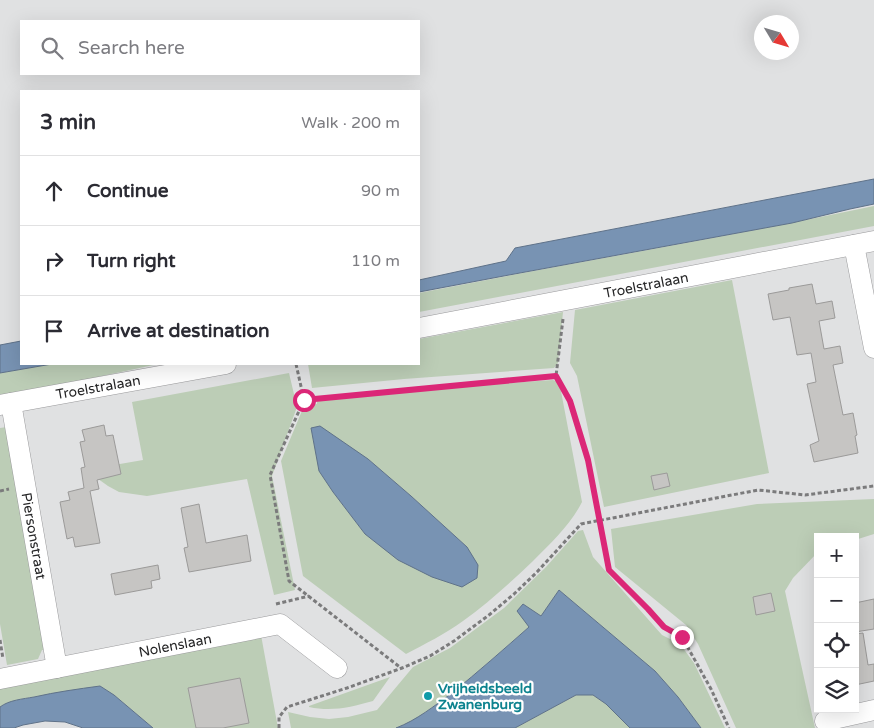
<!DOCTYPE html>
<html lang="en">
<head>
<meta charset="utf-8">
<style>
  body { margin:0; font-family:"Varela Round",sans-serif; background:#f2f2f3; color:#2b2b33 }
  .controls { position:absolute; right:15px; bottom:15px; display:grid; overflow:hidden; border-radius:0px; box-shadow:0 5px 20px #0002 }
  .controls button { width:45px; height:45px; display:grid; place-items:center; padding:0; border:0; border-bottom:1px solid #e1e1e2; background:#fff; color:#2b2b33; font:25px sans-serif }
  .compass { position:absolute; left:754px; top:15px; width:45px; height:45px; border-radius:50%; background:#fff; box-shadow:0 5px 20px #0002; rotate:128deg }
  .stop { position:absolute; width:15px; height:15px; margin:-11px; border:4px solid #db2777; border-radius:50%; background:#fff }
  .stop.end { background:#db2777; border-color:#fff; box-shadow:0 1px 5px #0008 }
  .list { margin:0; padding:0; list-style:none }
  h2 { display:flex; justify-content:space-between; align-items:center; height:65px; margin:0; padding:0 20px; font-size:21px }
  h2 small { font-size:16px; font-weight:400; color:#7c7c81 }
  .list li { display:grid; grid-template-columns:32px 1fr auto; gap:15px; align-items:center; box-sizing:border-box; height:70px; padding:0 20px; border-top:1px solid #e1e1e2 }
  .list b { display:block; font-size:19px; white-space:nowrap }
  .list em { font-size:16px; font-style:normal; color:#7c7c81 }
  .icon { flex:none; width:28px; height:28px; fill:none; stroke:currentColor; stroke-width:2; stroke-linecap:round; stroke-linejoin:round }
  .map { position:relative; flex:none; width:874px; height:728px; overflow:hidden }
  .search { position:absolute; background:#fff; box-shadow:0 5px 20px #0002; left:20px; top:20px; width:400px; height:55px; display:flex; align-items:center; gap:12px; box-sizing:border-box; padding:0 18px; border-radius:0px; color:#7c7c81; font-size:19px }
  .panel { position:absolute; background:#fff; box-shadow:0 5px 20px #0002; left:20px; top:90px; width:400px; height:275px; border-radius:0px }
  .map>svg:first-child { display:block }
  .green { fill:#bccdb6; fill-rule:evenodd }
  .water { fill:#7893b3; stroke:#5f7289 }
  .building { fill:#c6c5c3; stroke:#9b9a99 }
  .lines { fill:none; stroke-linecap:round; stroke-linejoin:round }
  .minor-casing { stroke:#9a9a9c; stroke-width:21 }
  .path { stroke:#7b7b7c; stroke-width:3; stroke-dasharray:4 2.5; stroke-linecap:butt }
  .minor { stroke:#fff; stroke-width:20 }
  .route { stroke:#db2777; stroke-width:6 }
  .culture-dot { fill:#0f9aa8; stroke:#fff; stroke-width:2 }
  .labels { text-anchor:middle; stroke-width:4.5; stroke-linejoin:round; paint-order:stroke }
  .street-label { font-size:14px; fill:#262627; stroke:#fff }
  .culture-label { font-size:14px; font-weight:bold; fill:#0d838f; stroke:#fff; text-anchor:start }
</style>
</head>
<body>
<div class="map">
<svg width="874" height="728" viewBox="0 0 874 728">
  <rect width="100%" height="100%" fill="#e0e1e2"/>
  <g class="green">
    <path d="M874 206V226L419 312V293C570 263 723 238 874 206Z"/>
    <polygon points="732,280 769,473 604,507 577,376 570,363 575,310"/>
    <polygon points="563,312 558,363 554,368 404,379 312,388 308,364 419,364 419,339"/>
    <polygon points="52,364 158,364 0,398 0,373"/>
    <polygon points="289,373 297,407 272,476 295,590 274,595 247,479 147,496 119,492 108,486 94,476 91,469 143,460 132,402"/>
    <path d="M553 380 558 382 560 386 582 502C571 524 551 543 533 561 511 582 488 603 463 621 445 634 425 644 406 654L303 576 281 461 304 406 317 404V398C396 393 474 385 553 380ZM368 459 411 496 467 547 365 534 333 492 319 471Z"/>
    <polygon points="7,427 47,650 42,650 38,659 7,665 0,624 0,428"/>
    <polygon points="874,499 874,534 855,540 855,537 818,537 818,552 793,578 785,591 815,728 736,728 698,644 686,625 615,567 611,529 757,504"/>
    <polygon points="583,530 593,557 662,635 680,644 694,663 725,728 701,728 678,697 655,671 559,590 541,616 523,604 529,627 475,674 445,698 416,719 402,726 396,728 291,728 288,712 310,717 329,719 348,717 377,710 413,667 450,648 504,608 546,567 578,531"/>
    <polygon points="261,635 278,728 153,728 114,695 100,686 21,699 3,705 0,707 0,684"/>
    <path d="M390 677 373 701C351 707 332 712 309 707V706Z"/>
    <polygon points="576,695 593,695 606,704 630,728 515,728"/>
  </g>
  <g class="water">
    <polygon points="874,179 874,204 850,209 792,223 509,275 419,292 419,280 506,261 515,248"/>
    <polygon points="21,341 21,364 52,364 0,373 0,345"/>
    <polygon points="320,426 368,459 411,496 467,547 478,565 477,578 462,587 432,577 398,560 365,534 333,492 319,471 311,428"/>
    <path d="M559 590 655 671 678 697 701 728H630L606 704 593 695H576L515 728H396C417 720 434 706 452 693 478 672 504 649 529 627L517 611 523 604 541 616Z"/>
    <path d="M100 686 114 695 153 728H83L65 722 45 721 23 725 14 728H0V707C9 700 23 699 34 697 56 692 78 689 100 686Z"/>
  </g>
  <g class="building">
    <polygon points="812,284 816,304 832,301 835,318 819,321 824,349 840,346 843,363 833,365 843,415 853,413 857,435 855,436 858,453 814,462 810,445 819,441 807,384 816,382 811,353 797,355 790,317 773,320 768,294 789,290 789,288"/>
    <polygon points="104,425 106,436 113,435 121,474 97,480 99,489 90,491 100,543 75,547 73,537 67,539 60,502 70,500 68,492 84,488 81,468 85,467 80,442 85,441 82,430"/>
    <polygon points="667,473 670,486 654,490 651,476"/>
    <polygon points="199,504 206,543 247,535 251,561 189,572 184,548 188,547 181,508"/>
    <polygon points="158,565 160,579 151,581 152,588 115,595 111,574"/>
    <polygon points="771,593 775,611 756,615 753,597"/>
    <polygon points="874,599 874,629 855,632 855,603"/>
    <polygon points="863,633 868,665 874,664 874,681 855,685 855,634"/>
    <polygon points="240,678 249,723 223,728 196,728 188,688"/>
  </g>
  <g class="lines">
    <g class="minor-casing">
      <g id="minor">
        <polyline points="854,245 874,348"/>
        <polyline points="419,328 874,241"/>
        <polyline points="11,403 57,668"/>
        <polyline points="0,405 226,364"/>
        <polyline points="0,679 280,624 337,668"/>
        <polyline points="825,721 874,710"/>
      </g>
    </g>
    <g class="path">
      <polyline points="563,319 556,376 570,401 588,460 609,570 648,609 664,627 682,637 711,689 729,728"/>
      <polyline points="296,364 304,400 556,376"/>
      <polyline points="304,400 270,475 289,581 401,668"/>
      <polyline points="0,491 9,489"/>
      <polyline points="276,604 309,596"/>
      <polyline points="0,640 3,659"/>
      <polyline points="279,728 279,717 287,707 347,688 402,668 430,656 454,641 489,615 514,594 537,572 581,524 758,490 805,495 874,486"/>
    </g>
    <use href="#minor" class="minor"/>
  </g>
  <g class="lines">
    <polyline class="route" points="304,400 556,376 570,401 588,460 609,570 648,609 664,627 682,637"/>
  </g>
  <circle class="culture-dot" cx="428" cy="696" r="5"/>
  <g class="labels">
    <g class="street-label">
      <text transform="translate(646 285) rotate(-11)" y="5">Troelstralaan</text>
      <text transform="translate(98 387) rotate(-10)" y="5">Troelstralaan</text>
      <text transform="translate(34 536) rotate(80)" y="5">Piersonstraat</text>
      <text transform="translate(175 645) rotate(-11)" y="5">Nolenslaan</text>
    </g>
    <g class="culture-label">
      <text x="438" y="693">Vrijheidsbeeld<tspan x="438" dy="16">Zwanenburg</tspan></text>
    </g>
  </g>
</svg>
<div class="controls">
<button>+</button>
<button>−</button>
<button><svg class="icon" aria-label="locate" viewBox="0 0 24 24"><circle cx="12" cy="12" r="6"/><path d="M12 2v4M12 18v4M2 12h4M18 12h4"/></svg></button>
<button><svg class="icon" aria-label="layers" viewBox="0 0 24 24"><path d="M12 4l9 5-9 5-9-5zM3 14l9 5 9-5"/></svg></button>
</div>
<svg class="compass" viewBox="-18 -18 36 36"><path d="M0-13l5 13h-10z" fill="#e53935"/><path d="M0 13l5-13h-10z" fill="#7c7c81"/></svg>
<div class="stop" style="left:304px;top:400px"></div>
<div class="stop end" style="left:682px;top:637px"></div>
<div class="search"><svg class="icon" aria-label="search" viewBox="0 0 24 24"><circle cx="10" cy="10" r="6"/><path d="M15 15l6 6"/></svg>Search here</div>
<section class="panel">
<h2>3 min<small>Walk · 200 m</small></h2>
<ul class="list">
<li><svg class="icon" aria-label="ahead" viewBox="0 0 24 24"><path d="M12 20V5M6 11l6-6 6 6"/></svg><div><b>Continue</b></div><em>90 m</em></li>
<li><svg class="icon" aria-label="right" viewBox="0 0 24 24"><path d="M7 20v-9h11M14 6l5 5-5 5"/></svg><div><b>Turn right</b></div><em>110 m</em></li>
<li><svg class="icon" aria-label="arrive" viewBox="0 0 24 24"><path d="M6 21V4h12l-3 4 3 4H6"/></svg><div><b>Arrive at destination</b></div></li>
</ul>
</section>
</div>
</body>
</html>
